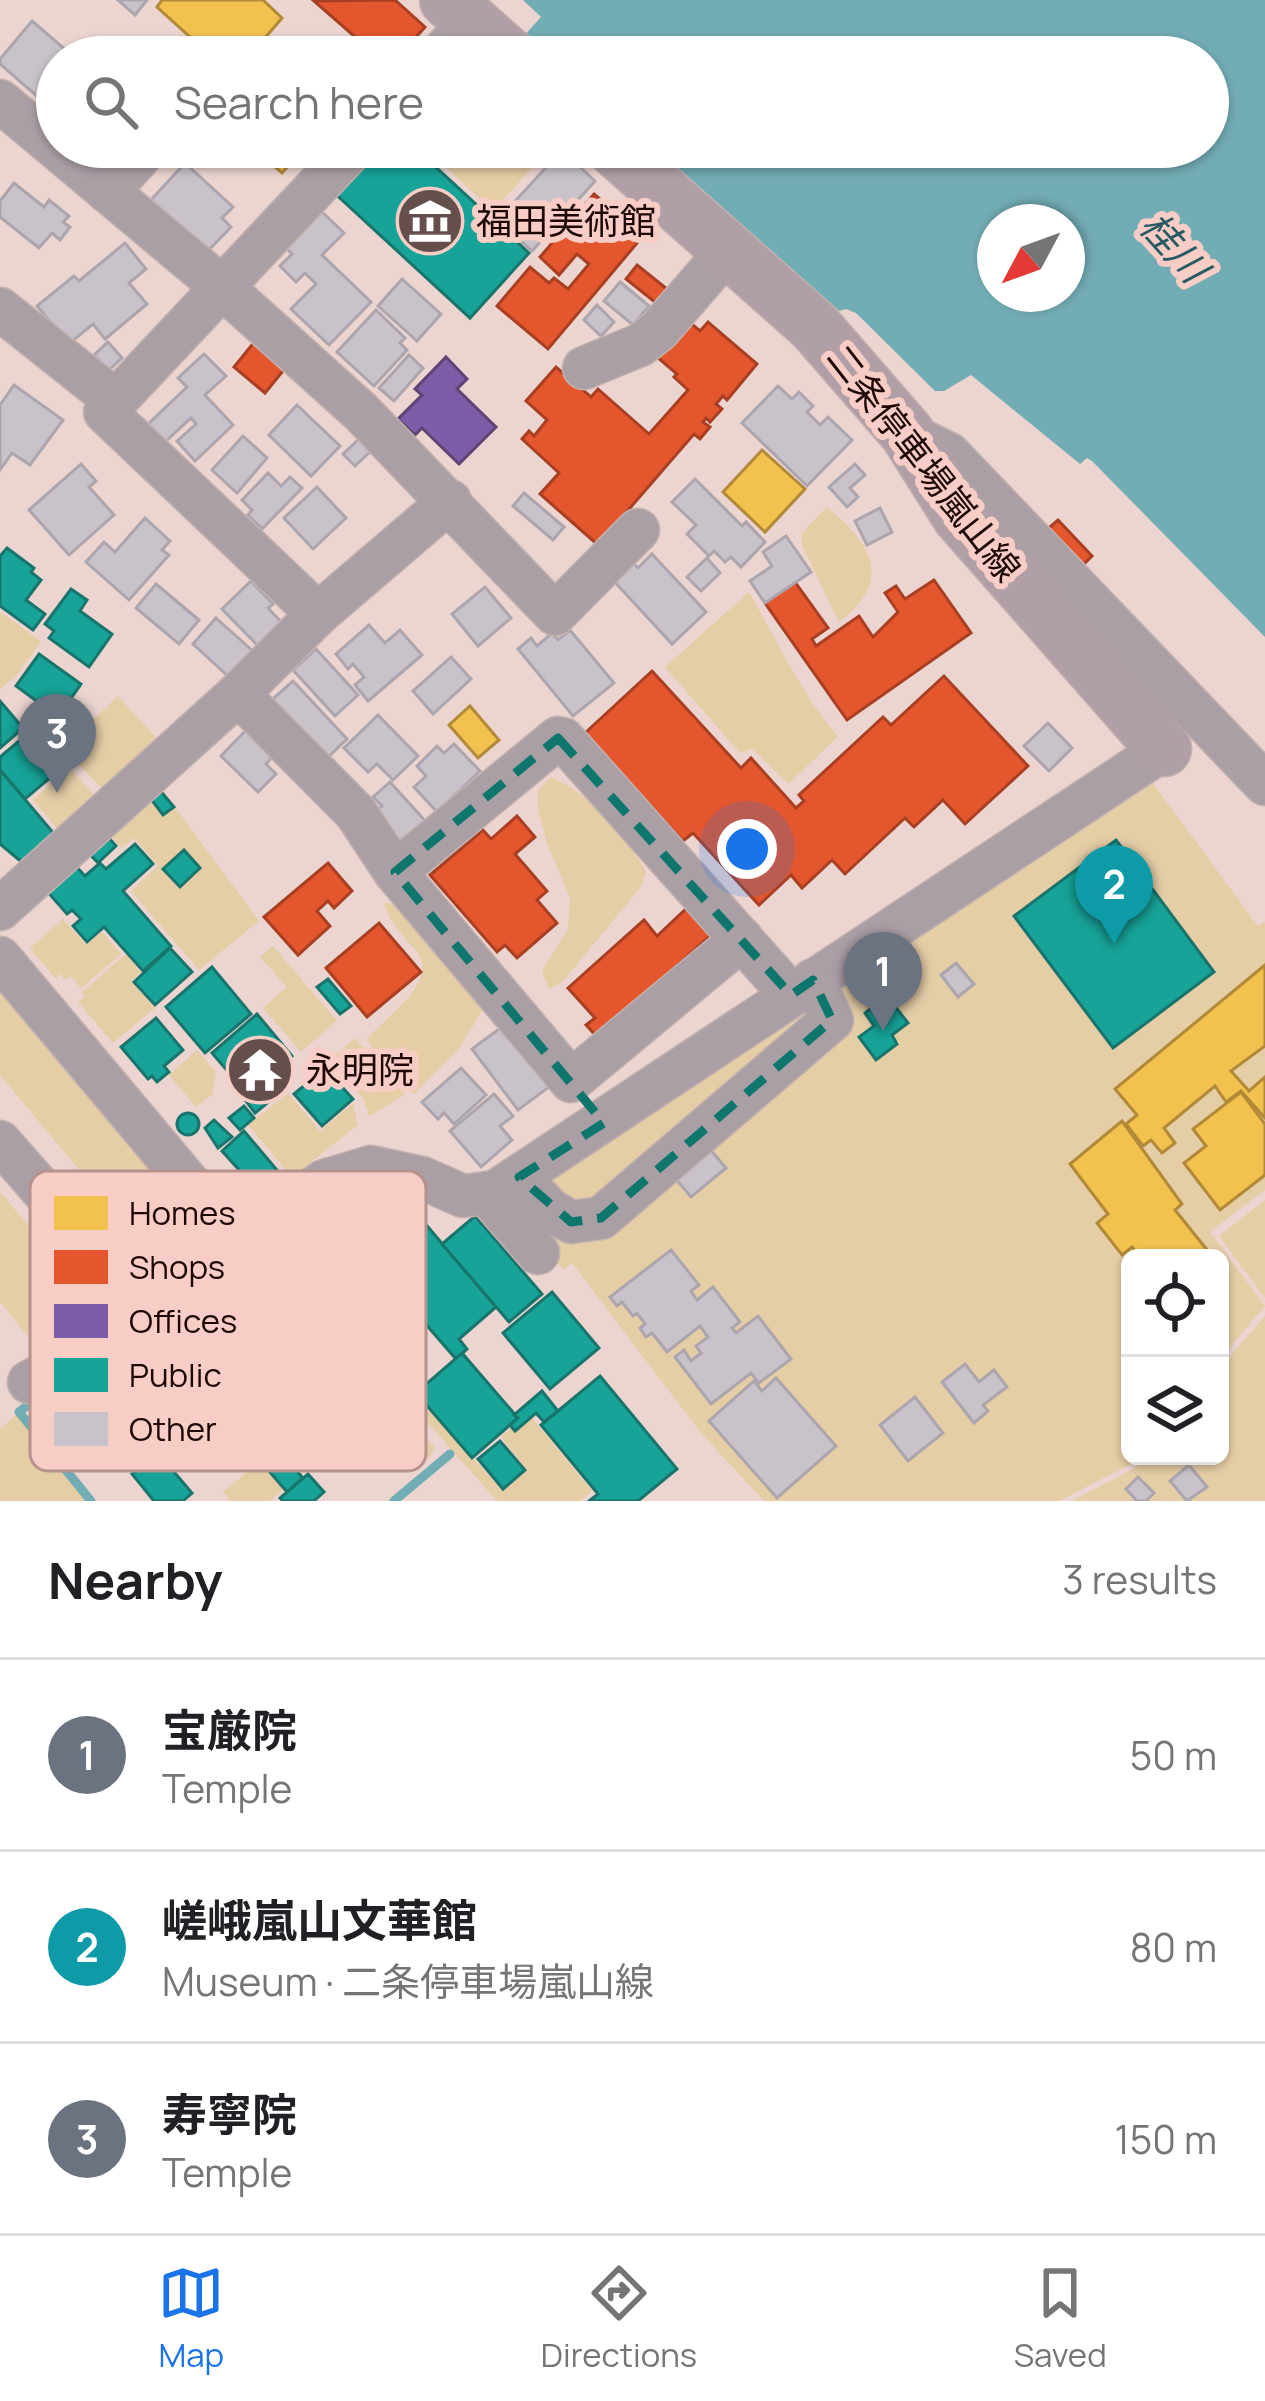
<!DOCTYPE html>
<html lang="en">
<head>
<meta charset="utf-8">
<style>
  body { margin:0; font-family:Manrope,"Noto Sans JP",sans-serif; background:#f2f2f2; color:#202124 }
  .controls { position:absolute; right:36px; bottom:36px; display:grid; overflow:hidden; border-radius:18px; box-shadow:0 3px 9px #0004 }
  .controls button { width:108px; height:108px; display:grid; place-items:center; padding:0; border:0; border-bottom:3px solid #e0e0e0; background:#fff; color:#202124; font:60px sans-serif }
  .compass { position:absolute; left:977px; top:204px; width:108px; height:108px; border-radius:50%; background:#fff; box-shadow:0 3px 9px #0004; rotate:229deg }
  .you { position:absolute; left:747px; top:849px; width:42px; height:42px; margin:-30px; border:9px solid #fff; border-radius:50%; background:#1a73e8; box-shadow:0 0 0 18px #1a73e833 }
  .badge { display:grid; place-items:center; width:78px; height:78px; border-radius:50%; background:#1a73e8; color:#fff; font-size:39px; font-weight:700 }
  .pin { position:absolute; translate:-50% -99px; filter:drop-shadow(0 3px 6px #0008) }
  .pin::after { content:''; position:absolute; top:63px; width:42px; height:36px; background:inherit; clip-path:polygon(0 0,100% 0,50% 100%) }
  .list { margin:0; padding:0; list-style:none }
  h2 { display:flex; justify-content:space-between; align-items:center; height:156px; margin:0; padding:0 48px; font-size:51px }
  h2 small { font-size:39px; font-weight:400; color:#757577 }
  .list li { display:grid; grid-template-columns:78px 1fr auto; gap:36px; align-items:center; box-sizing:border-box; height:192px; padding:0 48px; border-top:3px solid #e0e0e0 }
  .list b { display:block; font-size:45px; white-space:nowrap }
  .list p { margin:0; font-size:39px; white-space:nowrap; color:#757577 }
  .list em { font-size:39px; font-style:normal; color:#757577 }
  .icon { flex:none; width:66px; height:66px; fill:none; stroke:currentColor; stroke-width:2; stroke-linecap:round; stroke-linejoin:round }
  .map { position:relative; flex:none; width:1265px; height:1501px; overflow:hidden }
  .search { position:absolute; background:#fff; box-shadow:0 3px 9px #0004; left:36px; right:36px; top:36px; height:132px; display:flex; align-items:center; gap:30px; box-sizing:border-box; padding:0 42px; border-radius:66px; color:#757577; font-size:45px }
  .sheet { height:732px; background:#fff }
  nav { display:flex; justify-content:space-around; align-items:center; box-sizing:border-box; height:168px; border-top:3px solid #e0e0e0; background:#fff; font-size:33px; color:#757577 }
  nav a { display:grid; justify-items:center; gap:6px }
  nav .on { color:#1a73e8 }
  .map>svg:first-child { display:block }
  .green { fill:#e5cda6 }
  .water { fill:#72acb4; fill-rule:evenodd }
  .homes { fill:#f2c14e; stroke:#b28938; stroke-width:3 }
  .shops { fill:#e4572e; stroke:#a83f22; stroke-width:3 }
  .offices { fill:#7b5ea7; stroke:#5f4476; stroke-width:3 }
  .public { fill:#17a398; stroke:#19746c; stroke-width:3 }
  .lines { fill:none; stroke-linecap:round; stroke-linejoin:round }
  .stream { stroke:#72acb4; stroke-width:9 }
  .building { fill:#c9c2ca; stroke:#aca5ad; stroke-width:3 }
  .minor-casing { stroke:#c4b2af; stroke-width:45 }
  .major-casing { stroke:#c4b2af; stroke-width:57 }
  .minor { stroke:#ab9fa6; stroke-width:42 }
  .major { stroke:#b09fa6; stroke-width:54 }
  .marked { fill:none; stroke:#0f766e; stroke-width:9; stroke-dasharray:24 15; stroke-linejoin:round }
  .labels { text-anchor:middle; stroke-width:12; stroke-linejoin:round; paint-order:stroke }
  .poi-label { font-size:36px; fill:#1d0705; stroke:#f7cdc6; text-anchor:start }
  .street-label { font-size:36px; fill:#1d0705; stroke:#f7cdc6 }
  .water-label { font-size:39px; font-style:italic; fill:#275b63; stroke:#f7cdc6 }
  .key { fill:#f7cdc6; stroke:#b6928c; stroke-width:3 }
  .key-label { font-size:33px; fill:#1d0705 }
</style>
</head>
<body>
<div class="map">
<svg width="1265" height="1501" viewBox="0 0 1265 1501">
  <rect width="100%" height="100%" fill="#ecd5d1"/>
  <g class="green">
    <polygon points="424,147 551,147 493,211"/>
    <path d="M827 507C872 544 894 581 839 622L802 545 801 534Z"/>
    <path d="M749 592C778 641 800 693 838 736L789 784 752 749 740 753 665 667Z"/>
    <polygon points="0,612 41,641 17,675 0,689"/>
    <polygon points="118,696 161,743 107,794 63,748"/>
    <polygon points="69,767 99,801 61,833 33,800"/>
    <polygon points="1146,774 1258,926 1265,922 1265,1190 1210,1232 1265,1306 1220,1359 1220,1258 1130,1258 1130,1456 1137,1456 1131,1464 1059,1501 764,1501 701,1433 572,1263 563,1270 507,1204"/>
    <path d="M551 777C590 793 624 835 646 871L641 887 564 980 549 990 542 971 568 929 570 897 548 846 538 810V790Z"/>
    <polygon points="156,781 259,921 199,970 131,891 158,866 134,838 121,848 104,828"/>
    <path d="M384 903 402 904 456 971 482 1011 460 1047 414 1094 366 1040C385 1017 443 980 415 950 402 934 389 923 384 903Z"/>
    <polygon points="63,919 86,945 102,932 121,954 81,988 70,976 65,980 60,974 55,978 30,948"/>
    <polygon points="273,946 337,1021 301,1052 263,1008 287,987 260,957"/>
    <polygon points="126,954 141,972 131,981 155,1008 113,1043 78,1002 85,996 82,992"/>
    <polygon points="0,986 194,1222 194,1238 168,1259 149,1254 0,1075"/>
    <polygon points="355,1038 405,1094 369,1117 364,1100 331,1059"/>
    <polygon points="197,1050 216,1072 212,1095 196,1107 169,1075"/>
    <polygon points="288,1093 320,1131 353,1103 358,1125 292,1177 248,1125"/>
    <polygon points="0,1192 92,1300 92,1328 47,1360 0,1302"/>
    <polygon points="1265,1200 1265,1298 1219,1236"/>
    <polygon points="1265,1316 1265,1501 1072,1501 1133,1469 1145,1456 1220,1456 1220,1368"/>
    <polygon points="419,1398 503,1491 527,1470 501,1437 528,1413 592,1491 580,1501 497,1501 411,1404"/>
    <polygon points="17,1414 85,1501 0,1501 0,1429"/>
    <polygon points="405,1421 412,1421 435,1448 430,1457 421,1460 413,1446 405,1442 384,1462 369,1452"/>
    <polygon points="259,1462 283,1490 270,1501 230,1501 223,1492"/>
  </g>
  <path class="water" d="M523 0H1265V637L1092 461 1087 458 1080 464 971 375 944 391H935L856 313 846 309 835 312 648 147H1208V57H545L523 37 541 17ZM995 222H1067V294H995Z"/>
  <g class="homes">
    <polygon points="162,0 263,0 282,18 257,47 268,57 212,57 157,7"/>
    <polygon points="252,147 305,147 282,173"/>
    <polygon points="762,450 805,489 765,532 723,492"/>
    <polygon points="470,706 499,740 478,758 449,725"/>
    <polygon points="1265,965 1265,1046 1231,1071 1249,1091 1265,1077 1265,1118 1241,1091 1226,1102 1215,1086 1164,1128 1175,1143 1162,1153 1151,1140 1143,1146 1126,1124 1137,1115 1115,1089"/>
    <polygon points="1241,1092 1265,1124 1265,1175 1220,1210 1184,1163 1206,1146 1193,1129"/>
    <polygon points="1122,1121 1182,1204 1175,1210 1212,1256 1210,1258 1141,1258 1132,1247 1122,1255 1097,1223 1108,1214 1070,1164"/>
  </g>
  <g class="shops">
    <polygon points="395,0 425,27 398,57 378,57 314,1"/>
    <polygon points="594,194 643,236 548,349 497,306 530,267 549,283 554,278 568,289 589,264 577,254 559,275 540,257"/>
    <polygon points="637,265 667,289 656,303 626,279"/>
    <polygon points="688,321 700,331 708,322 757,364 727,400 723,396 716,404 722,409 710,422 706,418 703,422 710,427 700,439 694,434 598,545 540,494 559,473 522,439 529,431 534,436 547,420 526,401 556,367 591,397 598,389 649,434 688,390 674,377 677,374 656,356"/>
    <polygon points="256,340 287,366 265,393 234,367"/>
    <polygon points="1058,520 1092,556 1079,569 1044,532"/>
    <polygon points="934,580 971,633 847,720 765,603 795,582 828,628 812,639 816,646 859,616 873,637 898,612 885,593 896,586 905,599"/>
    <polygon points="652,671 741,768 751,758 796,808 804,801 799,795 883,717 891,725 944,676 1028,766 965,824 943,800 914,827 905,818 845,874 832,860 802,888 791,875 759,905 693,833 683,841 584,734"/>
    <polygon points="517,816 535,837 515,854 547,891 537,900 557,923 517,958 505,945 497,952 430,875 483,830 491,839"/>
    <polygon points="328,863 352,891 334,908 328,901 317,911 330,926 298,955 264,917"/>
    <polygon points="688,907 712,934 597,1037 586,1025 595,1018 568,988 644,920 657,936"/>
    <polygon points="379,923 421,972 367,1017 326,968"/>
  </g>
  <polygon class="offices" points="446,357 467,379 457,389 496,427 459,464 422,428 415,435 398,419 422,395 415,389"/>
  <g class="public">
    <polygon points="370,147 414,147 529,253 470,318 330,189"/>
    <polygon points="7,548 34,568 31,572 41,580 26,600 45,614 33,630 0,606 0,556"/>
    <polygon points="71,589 87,600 80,611 112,634 89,667 49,638 54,631 45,624"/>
    <polygon points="39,654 81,684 58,717 16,686"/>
    <polygon points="0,701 23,728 0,748"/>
    <polygon points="26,735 58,771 25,799 0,770 0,757"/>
    <polygon points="0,770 56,836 24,864 0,844"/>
    <polygon points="158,788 174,807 163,815 148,795"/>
    <polygon points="102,830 116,846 98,863 83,847"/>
    <polygon points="1116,840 1214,972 1113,1048 1014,916"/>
    <polygon points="135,844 153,864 123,891 171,946 143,971 104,927 87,942 73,926 81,919 72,910 67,914 45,889 74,864 85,876 100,863 106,869"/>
    <polygon points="184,850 200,868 180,887 163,869"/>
    <polygon points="170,948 192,972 155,1005 134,982"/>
    <polygon points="212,967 251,1014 205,1053 166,1007"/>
    <polygon points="328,979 351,1006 340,1014 317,987"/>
    <polygon points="887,996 908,1023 892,1035 897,1044 876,1060 859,1037 874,1026 865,1013"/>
    <polygon points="257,1014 292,1056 247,1094 212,1053"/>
    <polygon points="156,1018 183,1050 164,1066 169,1072 157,1082 152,1076 148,1079 121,1047"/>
    <polygon points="325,1068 353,1099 322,1126 294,1094"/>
    <polygon points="271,1075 283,1090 255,1113 243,1097"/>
    <polygon points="244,1106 254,1118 240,1130 229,1118"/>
    <circle cx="188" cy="1124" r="11"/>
    <polygon points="214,1120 232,1137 218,1148 205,1128"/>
    <polygon points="244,1131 282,1176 260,1195 250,1184 242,1191 231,1178 240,1171 222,1151"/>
    <polygon points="379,1190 412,1229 423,1221 496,1307 459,1339 467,1349 456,1359 397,1291 390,1297 317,1214 339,1195 349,1206 363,1194 368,1200"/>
    <polygon points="475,1216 542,1294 509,1322 442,1244"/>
    <polygon points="552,1292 599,1348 550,1389 503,1333"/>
    <polygon points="462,1353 518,1418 472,1458 416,1393"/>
    <polygon points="600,1376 677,1469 638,1501 589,1501 598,1494 541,1425"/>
    <polygon points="542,1391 558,1411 544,1422 536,1413 515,1431 510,1425 518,1418 514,1415"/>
    <polygon points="251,1417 303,1478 287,1492 234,1431"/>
    <polygon points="500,1441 525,1470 503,1489 478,1459"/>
    <polygon points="158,1453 192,1493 183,1501 154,1501 132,1474"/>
    <polygon points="308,1474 324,1492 314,1501 283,1501 280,1498"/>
  </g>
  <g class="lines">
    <g class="stream">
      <polyline points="59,1381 79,1403"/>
      <polyline points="41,1395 19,1412 91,1501"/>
      <polyline points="394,1501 450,1454"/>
    </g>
  </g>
  <g class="building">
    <polygon points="118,0 147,0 135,15"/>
    <polygon points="32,21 74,57 57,57 57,88 45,103 0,64 0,59"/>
    <polygon points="128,41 143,54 141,57 114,57"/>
    <polygon points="562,150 595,181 532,251 498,220"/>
    <polygon points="185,163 233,207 222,218 231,227 207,252 151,200"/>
    <polygon points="14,183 44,207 49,200 69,216 63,222 70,227 60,240 52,233 39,248 0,217 0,201"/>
    <polygon points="319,209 344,233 322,255 371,302 329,345 291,309 316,284 305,273 296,282 280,266 292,254 284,246"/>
    <polygon points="125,243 146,269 129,283 147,304 105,339 93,324 69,344 37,306 74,276 79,281"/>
    <polygon points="402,279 441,314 417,341 378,306"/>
    <polygon points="620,282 649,306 633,325 604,301"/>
    <polygon points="597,305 614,322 601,336 584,320"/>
    <polygon points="376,310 405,338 400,343 407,350 374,386 337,352"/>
    <polygon points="108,342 122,358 109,370 94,355"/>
    <polygon points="204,354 226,376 205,395 233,425 195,461 177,441 196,424 191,418 164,443 147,425 187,387 178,378"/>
    <polygon points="409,355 423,368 394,401 379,388"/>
    <polygon points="14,385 63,420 30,465 12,453 0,470 0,405"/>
    <polygon points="778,386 792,399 799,392 813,406 807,412 820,425 828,417 852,440 807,486 742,423"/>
    <polygon points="297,405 340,446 311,476 269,435"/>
    <polygon points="243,436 267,458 237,493 212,470"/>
    <polygon points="359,439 371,451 355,466 343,454"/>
    <polygon points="81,464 96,481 89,487 114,515 69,555 29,510"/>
    <polygon points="855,464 865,475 850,488 858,497 847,507 829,487"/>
    <polygon points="268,473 281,486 290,477 302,488 262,529 248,515 252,510 242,500"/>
    <polygon points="695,479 742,526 746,522 765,542 741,567 731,557 725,562 714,551 709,556 687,534 696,525 672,502"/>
    <polygon points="317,487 346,518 313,549 284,518"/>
    <polygon points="524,493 564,527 553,540 513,506"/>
    <polygon points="880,508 892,532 867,545 855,521"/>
    <polygon points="145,518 170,541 162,550 169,555 129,600 86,562 104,542 115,552"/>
    <polygon points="786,536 811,572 765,603 750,581 772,566 763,552"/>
    <polygon points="652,554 706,612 672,644 613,580 632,562 638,568"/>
    <polygon points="707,558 720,573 701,591 687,577"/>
    <polygon points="251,581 273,604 268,608 284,625 260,648 222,609"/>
    <polygon points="156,584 199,620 179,644 136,608"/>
    <polygon points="485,587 511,618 478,646 452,614"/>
    <polygon points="216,618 255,653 231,679 193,644"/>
    <polygon points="369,625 385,643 400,630 422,655 368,701 355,685 364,677 353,664 348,669 336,654"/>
    <polygon points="570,630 614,683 573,716 518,649 531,638 537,646 552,633 558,640"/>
    <polygon points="316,649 358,695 335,716 293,670"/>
    <polygon points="451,657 471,679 433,714 413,691"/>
    <polygon points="293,681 347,739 324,761 269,702"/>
    <polygon points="378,715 418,756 393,780 377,764 368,772 344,748"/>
    <polygon points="1048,723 1072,748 1049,771 1024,746"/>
    <polygon points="246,730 273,756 266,764 276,774 258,792 221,756"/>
    <polygon points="454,744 480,771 437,812 414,787 426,776 417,766 437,746 444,753"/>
    <polygon points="390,782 427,823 403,845 374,813 382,806 373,797"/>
    <polygon points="956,963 974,984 958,997 941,975"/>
    <polygon points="503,1026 549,1087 518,1110 472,1049"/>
    <polygon points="397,1050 406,1061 394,1071 385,1060"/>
    <polygon points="461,1068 486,1095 454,1124 444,1113 438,1119 422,1102"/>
    <polygon points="494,1094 513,1116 500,1126 512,1140 481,1167 450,1131"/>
    <polygon points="709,1148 726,1168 691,1197 675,1178"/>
    <polygon points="671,1250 699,1285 691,1291 697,1300 713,1287 740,1322 732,1328 736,1333 758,1316 791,1359 759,1383 751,1373 711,1404 675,1357 684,1350 691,1361 701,1353 696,1346 708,1337 700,1326 667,1352 652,1333 646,1337 640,1328 645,1324 637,1313 633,1316 622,1302 617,1306 610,1297"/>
    <polygon points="965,1364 979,1382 994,1370 1007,1387 983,1405 988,1411 974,1423 942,1382"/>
    <polygon points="776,1378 836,1446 777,1498 709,1421 754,1381 762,1391"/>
    <polygon points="915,1397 943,1433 908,1461 880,1425"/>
    <polygon points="1189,1465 1207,1487 1187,1501 1170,1481"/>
    <polygon points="1138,1477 1154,1493 1146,1501 1137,1501 1126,1489"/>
  </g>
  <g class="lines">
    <g class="minor-casing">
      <g id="minor">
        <polyline points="438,57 471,21"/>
        <polyline points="0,101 223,288 361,412 555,614 638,530"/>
        <polyline points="108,192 148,147"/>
        <polyline points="0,309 116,401"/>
        <polyline points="584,368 640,345 659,330 728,250"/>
        <polyline points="908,434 949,454 1265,784"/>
        <polyline points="318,614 105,412 354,147"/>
        <polyline points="238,694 318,614 450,501"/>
        <polyline points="395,872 558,738 563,739 791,995"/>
        <polyline points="0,909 238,694 356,813 395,872 571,1081 742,939"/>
        <polyline points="0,958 239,1243 210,1258 109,1339 29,1382"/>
        <polyline points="0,1142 172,1338"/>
        <polyline points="519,1177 550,1210 571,1222 601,1218 832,1020 813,980"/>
        <polyline points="486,1193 538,1253"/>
        <polyline points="239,1243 324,1181 371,1167 422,1178 463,1196 495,1192 1164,749"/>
      </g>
    </g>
    <g class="major-casing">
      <g id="major">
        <polyline points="447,0 511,57"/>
        <polyline points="612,147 815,327 907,433 960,517 1164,749"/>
      </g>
    </g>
    <use href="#minor" class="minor"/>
    <use href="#major" class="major"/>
  </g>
  <path class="marked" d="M558 738 791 995 813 980 832 1020 601 1218 571 1222 519 1177 604 1123 395 872Z"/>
  <defs>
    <g id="museum-disc" transform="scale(3.45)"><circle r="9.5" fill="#654f4c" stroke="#f7cdc6"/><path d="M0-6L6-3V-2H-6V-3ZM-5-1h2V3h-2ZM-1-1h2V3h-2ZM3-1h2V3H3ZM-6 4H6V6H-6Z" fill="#fff"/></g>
    <g id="temple-disc" transform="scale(3.45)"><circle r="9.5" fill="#654f4c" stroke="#f7cdc6"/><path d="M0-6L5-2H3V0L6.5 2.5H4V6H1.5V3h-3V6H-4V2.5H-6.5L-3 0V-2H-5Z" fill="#fff"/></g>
  </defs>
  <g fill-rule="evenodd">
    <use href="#museum-disc" x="430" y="221"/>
    <use href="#temple-disc" x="260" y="1070"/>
  </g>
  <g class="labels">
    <g class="poi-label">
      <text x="476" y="234">福田美術館</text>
      <text x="306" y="1083">永明院</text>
    </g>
    <g class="street-label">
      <text transform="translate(924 463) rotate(52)" y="13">二条停車場嵐山線</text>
    </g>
    <g class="water-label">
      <text transform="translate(1174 247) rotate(48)" y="14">桂川</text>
    </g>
  </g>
  <rect x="30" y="1171" width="396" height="300" rx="18" class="key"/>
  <rect x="54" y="1196" width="54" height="34" fill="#f2c14e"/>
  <rect x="54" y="1250" width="54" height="34" fill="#e4572e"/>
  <rect x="54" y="1304" width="54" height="34" fill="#7b5ea7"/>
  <rect x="54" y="1358" width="54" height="34" fill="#17a398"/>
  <rect x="54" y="1412" width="54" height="34" fill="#c9c2ca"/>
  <g class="key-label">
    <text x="129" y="1225">Homes</text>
    <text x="129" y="1279">Shops</text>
    <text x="129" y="1333">Offices</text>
    <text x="129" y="1387">Public</text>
    <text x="129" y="1441">Other</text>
  </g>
</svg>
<div class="controls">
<button><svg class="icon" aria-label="locate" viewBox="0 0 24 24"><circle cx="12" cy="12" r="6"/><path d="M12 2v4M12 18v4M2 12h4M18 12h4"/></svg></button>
<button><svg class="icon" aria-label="layers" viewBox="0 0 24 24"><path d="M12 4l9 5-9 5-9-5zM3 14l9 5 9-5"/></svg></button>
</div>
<svg class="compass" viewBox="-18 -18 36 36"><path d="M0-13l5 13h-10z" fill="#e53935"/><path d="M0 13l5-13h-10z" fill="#757577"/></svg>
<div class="you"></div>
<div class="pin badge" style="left:883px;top:1031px;background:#6b7280">1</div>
<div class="pin badge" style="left:1114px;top:944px;background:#0f9aa8">2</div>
<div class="pin badge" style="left:57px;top:793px;background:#6b7280">3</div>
<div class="search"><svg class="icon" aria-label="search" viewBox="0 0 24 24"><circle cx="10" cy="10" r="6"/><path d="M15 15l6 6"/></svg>Search here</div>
</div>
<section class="sheet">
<h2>Nearby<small>3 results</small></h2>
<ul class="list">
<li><span class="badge" style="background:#6b7280">1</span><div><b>宝厳院</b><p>Temple</p></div><em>50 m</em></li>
<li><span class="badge" style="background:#0f9aa8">2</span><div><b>嵯峨嵐山文華館</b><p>Museum · 二条停車場嵐山線</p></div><em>80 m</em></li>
<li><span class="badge" style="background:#6b7280">3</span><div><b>寿寧院</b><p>Temple</p></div><em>150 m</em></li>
</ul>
</section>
<nav>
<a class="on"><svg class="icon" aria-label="map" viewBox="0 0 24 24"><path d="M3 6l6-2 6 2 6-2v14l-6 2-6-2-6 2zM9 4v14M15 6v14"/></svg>Map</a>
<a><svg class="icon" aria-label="directions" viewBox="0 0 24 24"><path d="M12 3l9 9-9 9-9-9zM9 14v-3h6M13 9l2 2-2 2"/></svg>Directions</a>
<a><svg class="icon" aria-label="saved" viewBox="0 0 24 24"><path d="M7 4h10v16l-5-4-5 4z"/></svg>Saved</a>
</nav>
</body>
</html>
